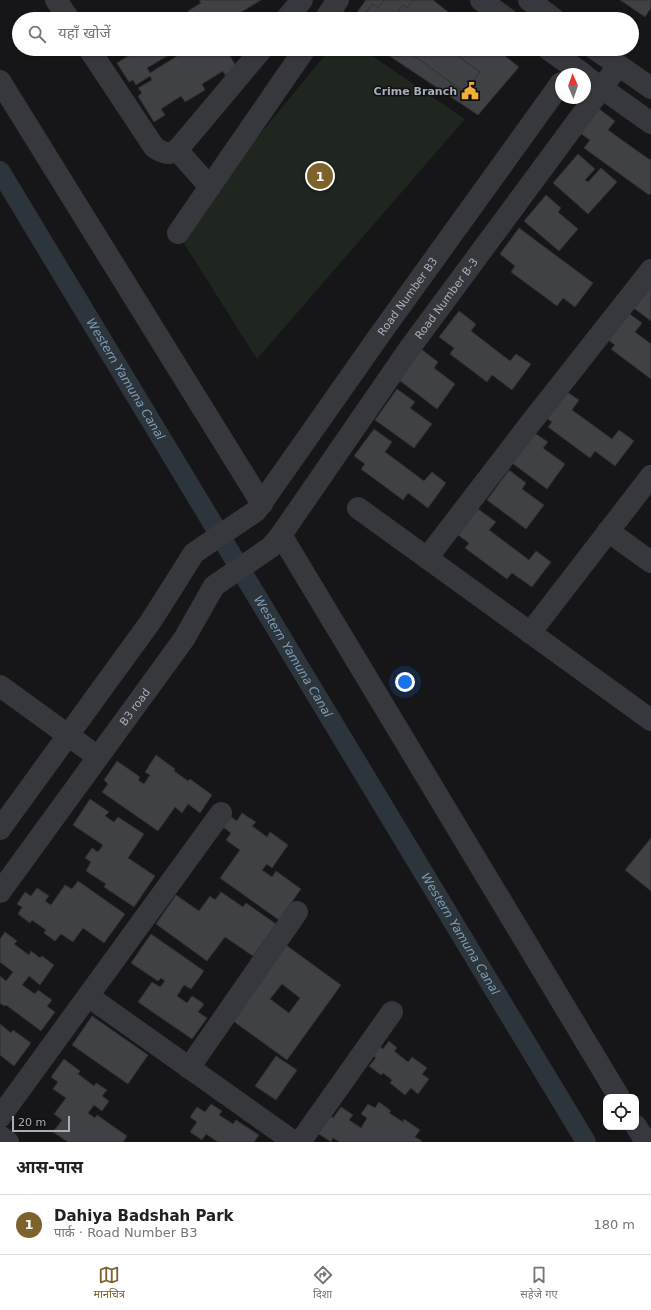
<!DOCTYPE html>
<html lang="hi">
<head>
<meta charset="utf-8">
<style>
  body { margin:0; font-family:"DejaVu Sans","Noto Sans Devanagari",sans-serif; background:#f6f6f6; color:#202124 }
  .controls { position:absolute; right:12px; bottom:12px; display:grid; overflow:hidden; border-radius:8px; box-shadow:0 1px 3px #0004 }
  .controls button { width:36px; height:36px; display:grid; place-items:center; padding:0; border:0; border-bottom:1px solid #e0e0e0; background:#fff; color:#202124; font:20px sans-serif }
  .compass { position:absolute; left:555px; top:68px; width:36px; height:36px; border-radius:50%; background:#fff; box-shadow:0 1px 3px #0004; rotate:358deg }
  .scale { position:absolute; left:12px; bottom:10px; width:58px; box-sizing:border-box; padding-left:4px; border:2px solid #a8adb8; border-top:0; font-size:11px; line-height:14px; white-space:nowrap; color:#a8adb8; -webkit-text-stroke:3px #111113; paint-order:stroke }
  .you { position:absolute; left:405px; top:682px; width:14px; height:14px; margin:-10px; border:3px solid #fff; border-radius:50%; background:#1a73e8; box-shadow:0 0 0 6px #1a73e833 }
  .badge { display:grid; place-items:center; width:26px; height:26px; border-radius:50%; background:#7e622b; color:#fff; font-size:13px; font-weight:700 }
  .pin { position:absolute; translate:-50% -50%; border:2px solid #fff; box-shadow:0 1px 4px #0006 }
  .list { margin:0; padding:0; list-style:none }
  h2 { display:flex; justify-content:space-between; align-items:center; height:52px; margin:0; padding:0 16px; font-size:17px }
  h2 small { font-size:13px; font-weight:400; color:#757577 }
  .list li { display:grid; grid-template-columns:26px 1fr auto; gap:12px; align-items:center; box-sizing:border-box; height:60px; padding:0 16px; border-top:1px solid #e0e0e0 }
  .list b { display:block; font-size:15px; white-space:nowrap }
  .list p { margin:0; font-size:13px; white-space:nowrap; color:#757577 }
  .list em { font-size:13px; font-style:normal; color:#757577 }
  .icon { flex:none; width:22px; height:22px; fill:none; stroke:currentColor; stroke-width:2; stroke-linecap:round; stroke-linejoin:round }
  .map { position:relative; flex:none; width:651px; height:1142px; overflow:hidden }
  .search { position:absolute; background:#fff; box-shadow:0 1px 3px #0004; left:12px; right:12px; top:12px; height:44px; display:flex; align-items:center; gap:10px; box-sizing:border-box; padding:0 14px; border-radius:22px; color:#757577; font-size:15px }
  .sheet { height:112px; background:#fff }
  nav { display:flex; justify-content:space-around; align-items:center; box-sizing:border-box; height:56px; border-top:1px solid #e0e0e0; background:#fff; font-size:11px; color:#757577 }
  nav a { display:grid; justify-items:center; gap:2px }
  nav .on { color:#7e622b }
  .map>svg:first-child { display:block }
  .green { fill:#1e261f }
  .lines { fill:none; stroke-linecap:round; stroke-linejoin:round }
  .canal { stroke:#2c353c; stroke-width:20 }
  .building { fill:#404145; stroke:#303034; fill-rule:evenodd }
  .minor { stroke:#37383d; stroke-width:22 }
  .labels { text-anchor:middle; stroke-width:3; stroke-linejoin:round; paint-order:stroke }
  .poi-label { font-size:11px; font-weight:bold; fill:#a8adb8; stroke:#111113; text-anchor:end }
  .street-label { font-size:11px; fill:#a8adb8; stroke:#111113 }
  .water-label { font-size:12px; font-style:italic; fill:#7f9bb3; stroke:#111113 }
</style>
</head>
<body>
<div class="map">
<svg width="651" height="1142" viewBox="0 0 651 1142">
  <rect width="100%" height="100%" fill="#161618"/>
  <polygon class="green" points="330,49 362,49 465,119 257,359 178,234"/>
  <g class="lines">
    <path class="canal" id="s1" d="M0 171 586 1142"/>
  </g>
  <g class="building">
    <polygon points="199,0 261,0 230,19 186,19 191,15 188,11 201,3"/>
    <polygon points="366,0 433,0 457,19 352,19"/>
    <polygon points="384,0 413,0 407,8 403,5 393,18 395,19 369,19 364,15 372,4 378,8"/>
    <polygon points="620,0 651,0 651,8 645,17"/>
    <polygon points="139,49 179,49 147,68 150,73 182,53 179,49 226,49 237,68 225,75 223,71 202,84 205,90 185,102 181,96 161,109 165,115 154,122 138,96 142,93 138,88 152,80 150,76 136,85 133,80 129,82 117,63"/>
    <polygon points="379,49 496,49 519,67 478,115"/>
    <polygon points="411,49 448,49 480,72 465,93 409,52"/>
    <polygon points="598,108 615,121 608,130 650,160 651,159 651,193 649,195 584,148 590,140 580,133"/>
    <polygon points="578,154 595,169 585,180 588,182 601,168 617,182 588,214 553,183"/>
    <polygon points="546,195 561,208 558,212 578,229 559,251 524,221"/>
    <polygon points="519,228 593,283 575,307 563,298 557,306 511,272 515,266 500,254"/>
    <polygon points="651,278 651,321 631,306"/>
    <polygon points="624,310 642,323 635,332 651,344 651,379 611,349 615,345 604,337"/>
    <polygon points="459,311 476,324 471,331 510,361 516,354 531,364 512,390 492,375 487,382 450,354 454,348 439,337"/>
    <polygon points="421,349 438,362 434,368 455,384 437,409 399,380"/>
    <polygon points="561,388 579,400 572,410 612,439 619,430 634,441 615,466 595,451 590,458 548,427 552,422 541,414"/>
    <polygon points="397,389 415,402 410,408 432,424 414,448 375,420"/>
    <polygon points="374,429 392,442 385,452 424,481 432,472 446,483 428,508 408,493 403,500 361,469 365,464 354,456"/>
    <polygon points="530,430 548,442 543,448 565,464 547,489 508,460"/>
    <polygon points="509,470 526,483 522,489 544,505 526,529 487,500"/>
    <polygon points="478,509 496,522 489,530 529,560 536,551 551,562 532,587 512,573 507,579 465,548 469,543 458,535"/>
    <polygon points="156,755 175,769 174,771 188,781 190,779 212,795 200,813 188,804 182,813 175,807 158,831 102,792 108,784 104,780 117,761 140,777 138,780 144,784 150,775 145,772"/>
    <polygon points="90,799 109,812 105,816 114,822 118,817 144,834 128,858 155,876 134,907 104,887 106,884 86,871 91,862 85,858 92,848 98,852 103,845 73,825"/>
    <polygon points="242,813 256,822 252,826 267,837 270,832 288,845 272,868 267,864 262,870 272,877 276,871 301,889 279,920 220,878 240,850 226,840 231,833 223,827 231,817 237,821"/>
    <polygon points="651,838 651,891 625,870"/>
    <polygon points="78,881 125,914 104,943 83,928 73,942 61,934 55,941 44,933 46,930 32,920 30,923 18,914 22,907 17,904 25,892 31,896 37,888 49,896 45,901 51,905 65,885 72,889"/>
    <polygon points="221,892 243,907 246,903 276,924 253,956 225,937 207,961 156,924 176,895 199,911 210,896 215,900"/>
    <polygon points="5,932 17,941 14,944 29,955 31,951 40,958 42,956 54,965 40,985 29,976 22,985 35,994 38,990 52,1000 47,1006 55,1012 41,1031 6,1005 4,1006 0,1003 0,976 6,981 13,972 0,962 0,939"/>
    <polygon points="151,934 204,971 191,989 184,985 177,996 187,1003 192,996 204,1004 198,1012 207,1018 192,1039 138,1002 152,982 160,987 165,981 161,978 158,981 131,963"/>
    <path d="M283 943 341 985 287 1060 229 1018ZM282 984 300 998 289 1013 270 999Z"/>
    <polygon points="92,1016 148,1055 128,1084 72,1045"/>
    <polygon points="0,1024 11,1033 13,1030 31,1043 14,1066 0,1055"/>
    <polygon points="389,1041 397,1048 394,1051 408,1062 412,1057 427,1068 422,1074 429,1079 418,1094 411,1088 405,1095 390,1083 392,1080 383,1073 381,1075 369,1066 376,1058 370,1053 376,1044 383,1049"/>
    <polygon points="276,1056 297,1070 276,1100 255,1086"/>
    <polygon points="64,1059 80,1071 78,1074 94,1086 96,1083 107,1090 102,1096 109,1101 102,1111 94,1105 88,1113 95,1118 97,1115 127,1136 123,1142 68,1142 53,1132 62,1120 54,1114 66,1098 53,1089 58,1082 51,1077"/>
    <polygon points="379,1102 391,1111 389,1113 403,1122 404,1119 420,1130 415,1137 422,1141 421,1142 340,1142 333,1138 331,1142 313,1130 325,1112 333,1118 341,1107 353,1115 349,1120 361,1128 367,1118 361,1114 368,1104 375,1108"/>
    <polygon points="211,1104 222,1111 219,1115 233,1124 236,1120 259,1135 254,1142 218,1142 206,1134 202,1140 190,1132 197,1122 190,1117 197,1107 205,1112"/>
  </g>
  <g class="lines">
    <g class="minor">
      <polyline points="56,0 69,19"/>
      <polyline points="481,0 507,19"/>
      <polyline points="529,0 554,19"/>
      <polyline points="286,19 302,0"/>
      <polyline points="325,19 338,0"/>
      <path d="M89 49 154 147C168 157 174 154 184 142L262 49"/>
      <polyline points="548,49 583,74"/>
      <polyline points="595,49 651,88"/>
      <polyline points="585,76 651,123"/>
      <polyline points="0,81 262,504"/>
      <polyline points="177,150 210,187"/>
      <polyline points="178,233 305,49"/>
      <polyline points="358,508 651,720"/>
      <polyline points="608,531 651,562"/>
      <polyline points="281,535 619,1097"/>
      <polyline points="427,558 529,425 651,270"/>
      <polyline points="530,633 651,476"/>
      <polyline points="0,686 98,757"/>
      <path id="s2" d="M0 829 151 621 194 553 256 511 381 333 561 83"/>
      <path id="s3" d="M0 892 184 639 214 586 271 547 281 535 409 349 618 66"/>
      <polyline points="88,996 294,1142"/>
      <polyline points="189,1068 297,912"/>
      <polyline points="0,1117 221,813"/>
      <polyline points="636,1126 646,1142"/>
      <polyline points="0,1136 8,1142"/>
      <polyline points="300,1142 392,1012"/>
    </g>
  </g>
  <defs>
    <g id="civic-bare" transform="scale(1.38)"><path d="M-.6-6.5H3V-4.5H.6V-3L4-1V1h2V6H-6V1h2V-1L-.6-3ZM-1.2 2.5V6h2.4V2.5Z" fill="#f2b134" stroke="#111113" stroke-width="2.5" paint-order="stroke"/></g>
  </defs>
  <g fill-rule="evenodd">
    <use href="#civic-bare" x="470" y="91"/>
  </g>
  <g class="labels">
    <g class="poi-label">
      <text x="457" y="95">Crime Branch</text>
    </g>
    <g class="street-label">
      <text dy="4" stroke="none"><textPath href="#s2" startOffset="675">Road Number B3</textPath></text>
      <text dy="4" stroke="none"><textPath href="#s3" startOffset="747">Road Number B-3</textPath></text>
      <text dy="4" stroke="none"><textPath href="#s3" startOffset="229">B3 road</textPath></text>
    </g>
    <g class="water-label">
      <text dy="4" stroke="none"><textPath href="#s1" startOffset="243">Western Yamuna Canal</textPath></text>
      <text dy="4" stroke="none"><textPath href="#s1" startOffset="567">Western Yamuna Canal</textPath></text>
      <text dy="4" stroke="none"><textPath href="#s1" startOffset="891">Western Yamuna Canal</textPath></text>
    </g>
  </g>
</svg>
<div class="controls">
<button><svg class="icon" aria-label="locate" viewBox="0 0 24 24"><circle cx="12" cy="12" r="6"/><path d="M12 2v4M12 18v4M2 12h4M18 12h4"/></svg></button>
</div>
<svg class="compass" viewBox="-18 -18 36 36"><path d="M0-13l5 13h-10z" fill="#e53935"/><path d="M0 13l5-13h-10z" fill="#757577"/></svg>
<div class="scale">20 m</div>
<div class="you"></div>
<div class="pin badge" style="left:320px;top:176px">1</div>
<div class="search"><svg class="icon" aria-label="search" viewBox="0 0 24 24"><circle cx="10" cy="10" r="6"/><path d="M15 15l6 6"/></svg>यहाँ खोजें</div>
</div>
<section class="sheet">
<h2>आस-पास<small></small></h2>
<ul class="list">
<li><span class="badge">1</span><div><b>Dahiya Badshah Park</b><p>पार्क · Road Number B3</p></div><em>180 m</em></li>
</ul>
</section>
<nav>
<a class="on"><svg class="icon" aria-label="map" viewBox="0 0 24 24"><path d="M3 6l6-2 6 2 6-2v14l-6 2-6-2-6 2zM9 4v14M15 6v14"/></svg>मानचित्र</a>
<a><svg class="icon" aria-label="directions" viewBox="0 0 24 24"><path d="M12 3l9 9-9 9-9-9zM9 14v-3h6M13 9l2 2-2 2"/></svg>दिशा</a>
<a><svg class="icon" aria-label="saved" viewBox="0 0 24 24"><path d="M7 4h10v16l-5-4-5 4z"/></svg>सहेजे गए</a>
</nav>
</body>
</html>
